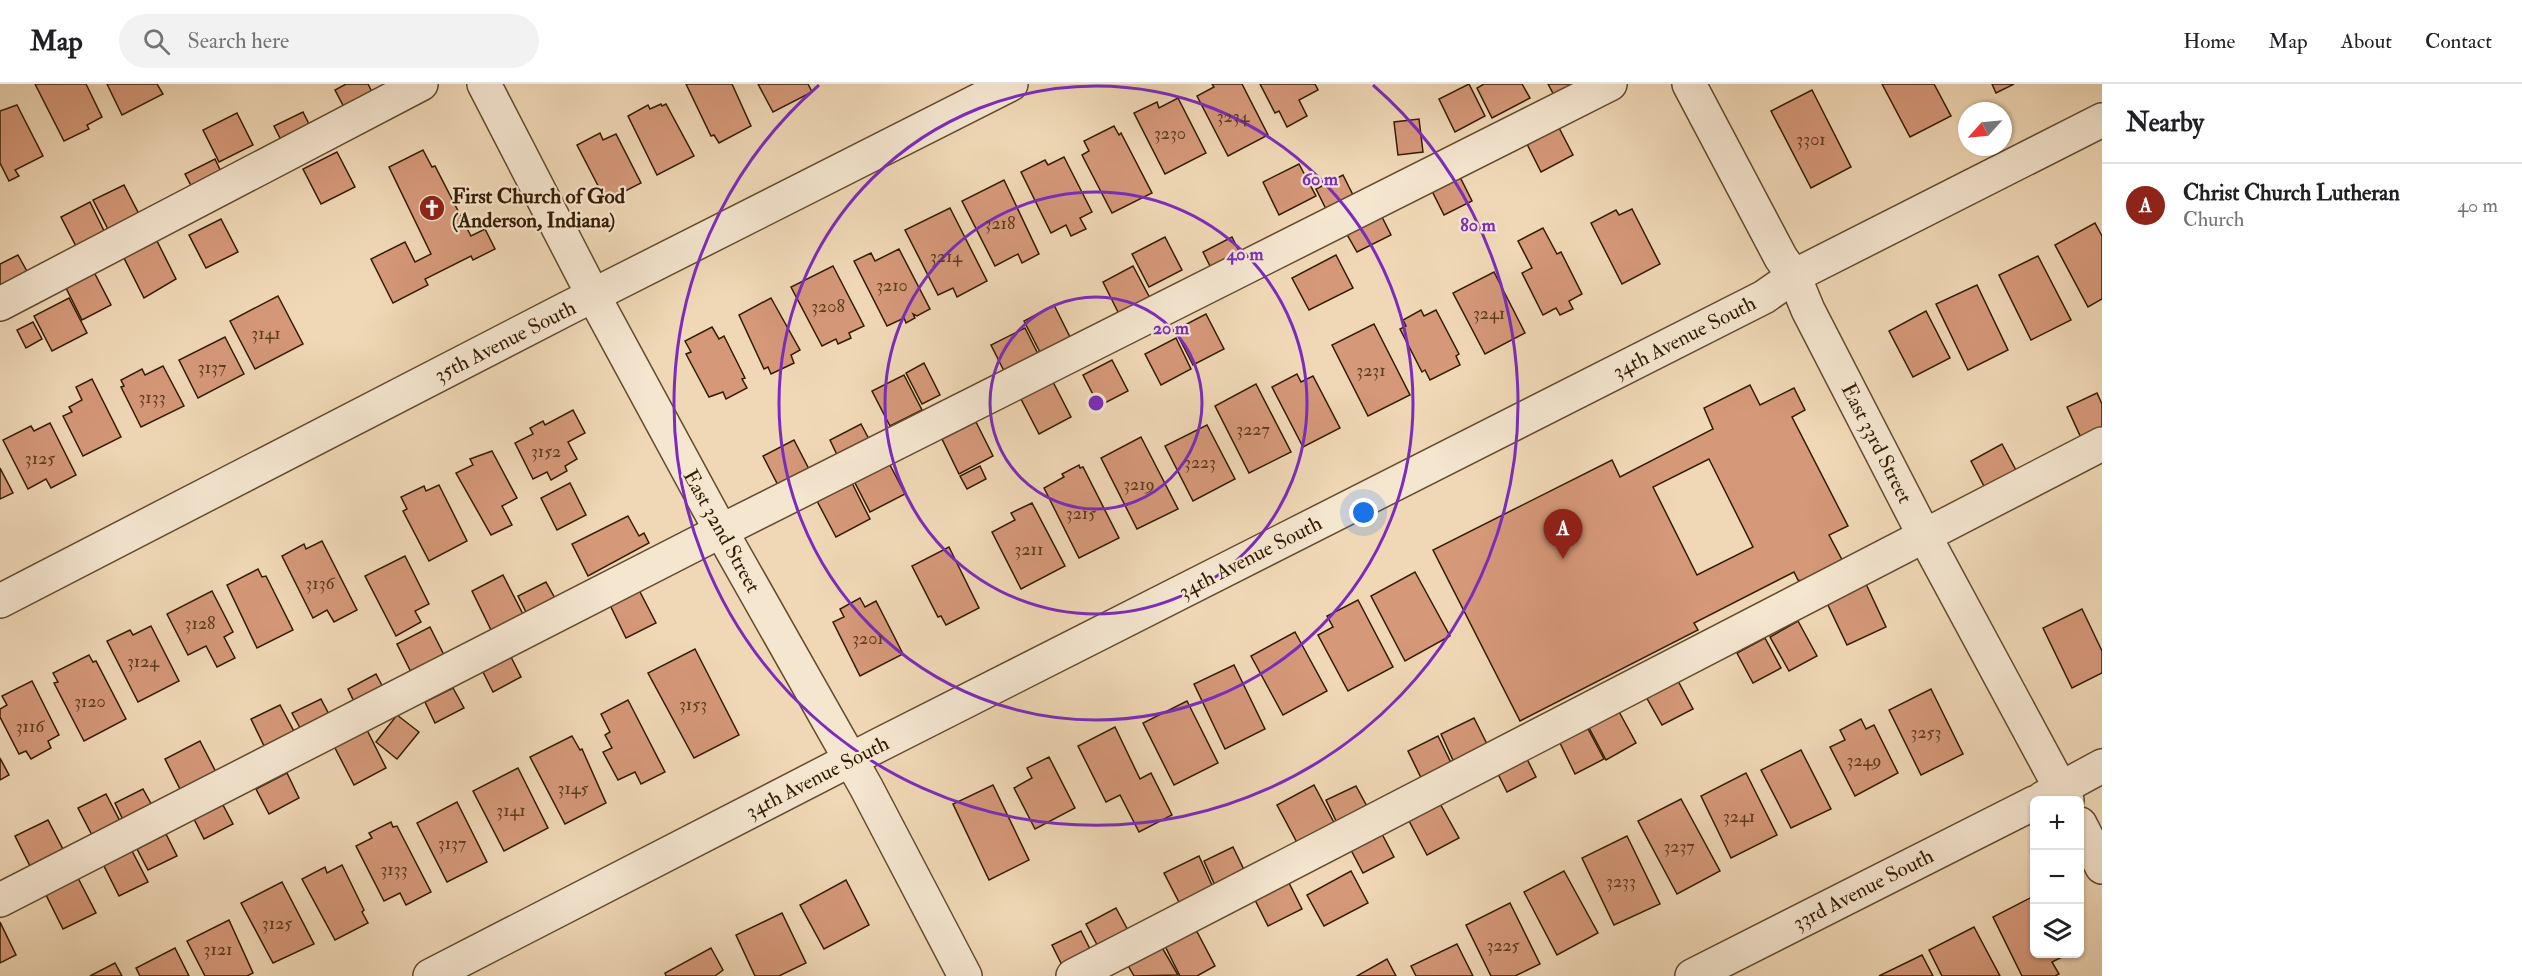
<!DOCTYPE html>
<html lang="en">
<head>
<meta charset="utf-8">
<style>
  body { margin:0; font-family:"IM FELL Double Pica",serif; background:#f2f2f2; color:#202124 }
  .controls { position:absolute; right:18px; bottom:18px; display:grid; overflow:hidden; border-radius:9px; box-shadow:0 2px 4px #0004 }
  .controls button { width:54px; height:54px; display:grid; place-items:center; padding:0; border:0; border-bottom:2px solid #e0e0e0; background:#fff; color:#202124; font:30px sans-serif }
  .compass { position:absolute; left:1958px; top:18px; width:54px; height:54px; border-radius:50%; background:#fff; box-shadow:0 2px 4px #0004; rotate:243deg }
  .you { position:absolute; left:1364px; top:429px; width:21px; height:21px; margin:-15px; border:4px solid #fff; border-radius:50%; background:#1a73e8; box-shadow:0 0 0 9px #1a73e833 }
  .badge { display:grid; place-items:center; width:39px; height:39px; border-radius:50%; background:#8f2418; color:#fff; font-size:20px; font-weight:700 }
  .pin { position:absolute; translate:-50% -50px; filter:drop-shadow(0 2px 3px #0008) }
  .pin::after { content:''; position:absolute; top:32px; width:21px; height:18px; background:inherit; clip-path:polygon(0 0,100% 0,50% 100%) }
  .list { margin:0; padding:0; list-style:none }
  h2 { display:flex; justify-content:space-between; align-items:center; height:78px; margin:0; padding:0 24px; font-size:26px }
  h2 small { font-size:20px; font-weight:400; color:#757577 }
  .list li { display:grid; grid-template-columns:39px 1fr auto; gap:18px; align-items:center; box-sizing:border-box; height:84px; padding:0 24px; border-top:2px solid #e0e0e0 }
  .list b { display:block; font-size:22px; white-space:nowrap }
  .list p { margin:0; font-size:20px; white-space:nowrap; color:#757577 }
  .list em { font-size:20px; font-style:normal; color:#757577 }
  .icon { flex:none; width:33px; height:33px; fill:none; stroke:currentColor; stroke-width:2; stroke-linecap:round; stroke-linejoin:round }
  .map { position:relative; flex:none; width:2102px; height:892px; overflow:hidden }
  header { display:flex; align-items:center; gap:36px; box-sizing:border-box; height:84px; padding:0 30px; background:#fff; border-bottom:2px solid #e0e0e0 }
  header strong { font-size:28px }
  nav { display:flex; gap:33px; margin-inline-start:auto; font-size:21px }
  .search { width:420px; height:54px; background:#f2f2f2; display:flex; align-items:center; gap:15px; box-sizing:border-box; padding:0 21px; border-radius:33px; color:#757577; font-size:22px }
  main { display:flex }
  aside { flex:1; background:#fff }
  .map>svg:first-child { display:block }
  .building { fill:#d59879; stroke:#341c01; stroke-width:1.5; fill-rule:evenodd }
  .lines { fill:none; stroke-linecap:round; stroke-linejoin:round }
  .minor-casing { stroke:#634b2e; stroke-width:36 }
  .minor { stroke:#f5e6d0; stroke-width:33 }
  .ring { fill:none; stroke:#7b2cbf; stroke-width:3 }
  .labels { text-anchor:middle; stroke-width:4.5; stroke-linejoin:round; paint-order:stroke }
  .number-label { font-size:18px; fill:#5c3b1f }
  .poi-label { font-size:21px; font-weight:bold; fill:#341c01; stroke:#f5e6d0; text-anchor:start }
  .street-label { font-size:21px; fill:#341c01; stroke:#f5e6d0 }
  .centre { fill:#7b2cbf; stroke:#f5e6d0; stroke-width:3 }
  .ring-label { font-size:18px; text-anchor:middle; font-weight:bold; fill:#7b2cbf; stroke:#f5e6d0; stroke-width:4.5; stroke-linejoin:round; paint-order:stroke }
</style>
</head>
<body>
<header>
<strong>Map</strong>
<div class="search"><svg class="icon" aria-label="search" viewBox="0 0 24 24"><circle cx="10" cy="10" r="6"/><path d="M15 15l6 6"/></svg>Search here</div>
<nav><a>Home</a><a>Map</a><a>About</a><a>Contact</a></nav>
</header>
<main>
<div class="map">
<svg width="2102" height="892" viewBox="0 0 2102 892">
  <rect width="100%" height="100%" fill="#f0d8b6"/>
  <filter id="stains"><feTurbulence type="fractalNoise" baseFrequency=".00333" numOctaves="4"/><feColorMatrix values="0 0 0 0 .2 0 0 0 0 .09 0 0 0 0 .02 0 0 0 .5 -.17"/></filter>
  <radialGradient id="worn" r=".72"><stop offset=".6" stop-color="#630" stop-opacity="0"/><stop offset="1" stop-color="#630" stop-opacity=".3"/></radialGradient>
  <g class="building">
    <polygon points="35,0 86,0 102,33 87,41 89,45 64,57"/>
    <polygon points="107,0 157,0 163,10 122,31"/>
    <polygon points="346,0 368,0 373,10 345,25 335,6"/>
    <polygon points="686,0 732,0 751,42 719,59 714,51 711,52"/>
    <polygon points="758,0 808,0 812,8 773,28"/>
    <polygon points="1212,0 1242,0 1268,51 1228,72 1197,12 1214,3"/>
    <polygon points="1260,0 1315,0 1318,6 1299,16 1307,32 1287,43 1279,27 1275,29"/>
    <polygon points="1469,0 1485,32 1455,48 1439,15"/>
    <polygon points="1484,0 1522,0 1530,14 1492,34 1477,4"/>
    <polygon points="1548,0 1580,0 1555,13"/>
    <polygon points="1882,0 1934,0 1951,32 1910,53"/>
    <polygon points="1992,0 2014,0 1996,9"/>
    <polygon points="1812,6 1851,83 1811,104 1771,27"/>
    <polygon points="1178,14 1206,69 1165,90 1134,29 1157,18 1159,24"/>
    <polygon points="661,20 662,22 666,20 694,72 657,91 628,32 648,21 650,25"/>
    <polygon points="17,21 43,72 15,86 19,92 9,97 0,79 0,27"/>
    <polygon points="303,28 313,48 284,62 274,42"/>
    <polygon points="237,29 253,61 219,78 203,46"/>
    <polygon points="1419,35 1423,68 1398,71 1394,38"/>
    <polygon points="1557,40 1573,71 1541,88 1525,56"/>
    <polygon points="1114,42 1119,51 1121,49 1152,109 1112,129 1082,71 1089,67 1084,57"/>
    <polygon points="600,49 603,56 616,50 641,99 606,117 577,61"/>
    <polygon points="423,66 432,83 435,82 471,152 485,145 495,165 473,176 471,172 425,195 428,201 393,219 371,175 405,158 415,178 431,170 389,83"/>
    <polygon points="337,68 355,103 321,120 303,85"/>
    <polygon points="1064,73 1092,128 1080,134 1086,145 1071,152 1066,141 1051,149 1021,88 1045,76 1048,81"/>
    <polygon points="215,75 224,94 195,109 185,90"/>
    <polygon points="1299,80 1316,112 1279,131 1263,98"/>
    <polygon points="1343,91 1355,115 1328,129 1316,105"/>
    <polygon points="1460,93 1472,117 1444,131 1432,107"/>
    <polygon points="1004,96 1039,170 1022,179 1018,170 995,182 962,117"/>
    <polygon points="124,101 142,136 111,151 93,116"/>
    <polygon points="90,118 107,153 79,168 61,133"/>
    <polygon points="950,124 987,197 957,213 953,204 938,211 905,146"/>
    <polygon points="1632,125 1660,180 1622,200 1591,139 1616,126 1619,131"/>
    <polygon points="1380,129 1391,151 1357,168 1345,147"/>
    <polygon points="221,135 238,168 206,184 189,151"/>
    <polygon points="2095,139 2102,152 2102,215 2088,223 2055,161"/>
    <polygon points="1543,144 1557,170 1561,168 1582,210 1569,217 1573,225 1560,231 1556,224 1543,231 1522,189 1532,184 1518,157"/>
    <polygon points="1165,153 1182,186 1149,203 1132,170"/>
    <polygon points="1232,153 1242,173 1213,188 1203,168"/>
    <polygon points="157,157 176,195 144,214 124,174"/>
    <polygon points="899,165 930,225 917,232 913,230 915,234 906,239 904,234 887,242 854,177 871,169 875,177"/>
    <polygon points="18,171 29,191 0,205 0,180"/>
    <polygon points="1336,171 1353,204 1309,226 1292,194"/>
    <polygon points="2038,172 2071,236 2031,256 1999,191"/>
    <polygon points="833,182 864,242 849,249 851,254 838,260 836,255 822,262 791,203"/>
    <polygon points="1133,182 1152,218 1121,234 1103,198"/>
    <polygon points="94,188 111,221 82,236 65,202"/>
    <polygon points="1494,188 1525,249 1485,270 1453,209"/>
    <polygon points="1977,201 2008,266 1968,286 1936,220"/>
    <polygon points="278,212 303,260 255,285 230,237"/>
    <polygon points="69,214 87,249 52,267 34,232"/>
    <polygon points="771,214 800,266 791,271 794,279 771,290 768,283 764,285 739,231"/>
    <polygon points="1054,221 1072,257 1042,272 1024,237"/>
    <polygon points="1421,226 1424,232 1436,226 1459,270 1456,272 1460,281 1430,296 1425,286 1422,288 1400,245 1406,242 1403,236"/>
    <polygon points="1926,227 1950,274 1913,293 1889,247"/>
    <polygon points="1206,230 1224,265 1193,281 1175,246"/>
    <polygon points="33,238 42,255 26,264 17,246"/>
    <polygon points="1374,240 1410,311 1368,332 1332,261"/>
    <polygon points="712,243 719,255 724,252 745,294 742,295 747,304 726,315 723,308 709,313 686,270 691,268 685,257"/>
    <polygon points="1025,244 1040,274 1006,291 991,261"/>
    <polygon points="225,253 244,290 198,314 179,276"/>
    <polygon points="1176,254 1191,285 1161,301 1145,270"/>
    <polygon points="1112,276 1128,307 1099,322 1083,291"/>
    <polygon points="924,279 940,311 922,320 906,289"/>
    <polygon points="163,282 184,322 141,343 121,303 124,302 121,296 142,285 145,291"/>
    <polygon points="1297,290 1301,298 1313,292 1340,344 1303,363 1272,303"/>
    <polygon points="904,291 922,326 890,342 872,307"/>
    <polygon points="92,295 121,353 83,372 63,332 72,328 69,323 82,316 76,303"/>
    <polygon points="1053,298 1071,333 1039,350 1021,315"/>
    <polygon points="1256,300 1291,368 1249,389 1215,322"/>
    <path d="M1750 301 1760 321 1794 304 1805 326 1792 333 1848 442 1829 451 1847 485 1806 498 1798 496 1794 488 1694 539 1698 546 1520 637 1433 466 1612 376 1620 393 1713 345 1704 324ZM1709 375 1753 463 1697 491 1653 403Z"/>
    <polygon points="2097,309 2102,320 2102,347 2082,356 2067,323"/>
    <polygon points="573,326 585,349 568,358 577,375 565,382 567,387 551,396 547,388 533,395 515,359 533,350 530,344 543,337 545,341"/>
    <polygon points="976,338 993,372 959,390 942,355"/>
    <polygon points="50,339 76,391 51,404 46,395 28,405 3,356 31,342 34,347"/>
    <polygon points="861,340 872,361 840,377 830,356"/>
    <polygon points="1207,341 1235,395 1193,417 1165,362"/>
    <polygon points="1141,353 1178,425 1137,445 1101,374"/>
    <polygon points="794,356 812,391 781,407 763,372"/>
    <polygon points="2002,360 2018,390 1986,406 1971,377"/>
    <polygon points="492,367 517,414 502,422 512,441 491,451 456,389 473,381 470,375"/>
    <polygon points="889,379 905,410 870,428 854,397"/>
    <polygon points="1079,381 1080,384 1083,383 1119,454 1079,474 1044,404 1064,393 1062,390"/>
    <polygon points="980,382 986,395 967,405 960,392"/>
    <polygon points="0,384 13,409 0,415"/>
    <polygon points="570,399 586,431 557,446 541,414"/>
    <polygon points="852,399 870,435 836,453 817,417"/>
    <polygon points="439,401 467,457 429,477 403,427 407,425 401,413 424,402 426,407"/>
    <polygon points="1032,419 1065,482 1021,505 992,448 1015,436 1011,429"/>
    <polygon points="628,432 639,452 644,449 649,459 588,492 572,460"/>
    <polygon points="322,457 357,526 334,538 327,526 313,534 282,472 304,460 306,465"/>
    <polygon points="949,463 979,524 946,541 941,532 938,533 912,482"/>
    <polygon points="405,472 429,520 415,527 421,538 396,552 365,492"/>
    <polygon points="258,485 262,493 266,492 293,546 257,564 227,501"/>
    <polygon points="1415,488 1450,552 1405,577 1371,512"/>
    <polygon points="503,491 526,536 494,552 472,507"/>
    <polygon points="546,498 557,518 528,532 518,512"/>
    <polygon points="1866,500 1886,543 1847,561 1827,519"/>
    <polygon points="639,506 656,539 626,554 610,521"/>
    <polygon points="212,507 233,548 224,553 235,574 217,583 206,562 188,571 167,530"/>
    <polygon points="860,514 865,523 876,517 903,570 860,592 833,538 844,533 840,525"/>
    <polygon points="1358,516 1393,583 1348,607 1318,551 1333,543 1327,532"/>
    <polygon points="2082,525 2102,567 2102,589 2072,604 2043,544"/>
    <polygon points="1798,537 1817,572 1789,587 1770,553"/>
    <polygon points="151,542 179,597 138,618 107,557 130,546 133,551"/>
    <polygon points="430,543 447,577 414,594 397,560"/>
    <polygon points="1295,548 1327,607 1283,631 1251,572"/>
    <polygon points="1765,554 1781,584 1753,599 1737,569"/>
    <polygon points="695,565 739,651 694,674 648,589"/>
    <polygon points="89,571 93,578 96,577 126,635 84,657 54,599 58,598 53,589"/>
    <polygon points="511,573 521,593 493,608 483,588"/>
    <polygon points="1234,581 1265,645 1225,665 1194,600"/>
    <polygon points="376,590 387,611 358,626 348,605"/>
    <polygon points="1677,595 1693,625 1662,641 1645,611"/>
    <polygon points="32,597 59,651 48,657 51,664 31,675 26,667 19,670 0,633 0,625 7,621 2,612"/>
    <polygon points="453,604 464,624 435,639 425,618"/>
    <polygon points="1931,605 1963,670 1921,691 1889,626"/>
    <polygon points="321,615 333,638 305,653 292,629"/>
    <polygon points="628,616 665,688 641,700 635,688 618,696 603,668 612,664 605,651 610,648 601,630"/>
    <polygon points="1187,617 1218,679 1174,701 1143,639"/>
    <polygon points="280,621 297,653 267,668 251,635"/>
    <polygon points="1617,624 1636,659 1606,676 1587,640"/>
    <polygon points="397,631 419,648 397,675 376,658"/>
    <polygon points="1474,634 1491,668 1457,685 1441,650"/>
    <polygon points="1861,635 1866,645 1874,641 1898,689 1855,712 1830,663 1845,656 1840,646"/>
    <polygon points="1115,643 1140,695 1151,689 1172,731 1139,748 1120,711 1106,718 1078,662"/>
    <polygon points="1587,643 1604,675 1575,690 1559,657"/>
    <polygon points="367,646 386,684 354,701 334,662"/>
    <polygon points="572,652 580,666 582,665 606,719 565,740 530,673"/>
    <polygon points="1438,652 1454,685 1424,700 1408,667"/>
    <polygon points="200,657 219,694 183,711 165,675"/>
    <polygon points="1801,666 1831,725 1791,744 1761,686"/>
    <polygon points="1049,673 1075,724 1035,745 1014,704 1032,694 1027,684"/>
    <polygon points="1526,673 1536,693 1507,708 1497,688"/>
    <polygon points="0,674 9,691 0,696"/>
    <polygon points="518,684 548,744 504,767 473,707"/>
    <polygon points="287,689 299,714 269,730 256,705"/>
    <polygon points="1746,689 1777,751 1731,774 1701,712"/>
    <polygon points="993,701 1029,776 989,796 953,720"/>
    <polygon points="1314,701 1338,746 1301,766 1277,721"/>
    <polygon points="1356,702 1370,728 1339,743 1326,716"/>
    <polygon points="143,705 154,725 125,740 115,719"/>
    <polygon points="106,710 122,741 94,755 78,724"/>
    <polygon points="1681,715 1720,787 1677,810 1638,737"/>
    <polygon points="1438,716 1459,754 1427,771 1407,733"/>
    <polygon points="457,718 487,778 447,798 417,739"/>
    <polygon points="223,721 233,740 204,755 194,735"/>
    <polygon points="48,736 66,771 33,788 15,752"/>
    <polygon points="391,738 393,743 397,742 431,808 406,821 400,809 384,817 356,762 372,754 369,749"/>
    <polygon points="166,750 177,772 148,786 137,765"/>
    <polygon points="1382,750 1394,773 1363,789 1351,766"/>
    <polygon points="1627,752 1660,820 1614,841 1582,774"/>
    <polygon points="1233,763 1247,792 1217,806 1204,777"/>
    <polygon points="131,765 148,798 119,812 103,780"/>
    <polygon points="1199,772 1215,808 1182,824 1164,789"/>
    <polygon points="342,781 364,826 362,828 368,839 335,856 302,795 325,783 327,789"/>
    <polygon points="1351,787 1368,819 1324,842 1307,811"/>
    <polygon points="1564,787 1598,849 1557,871 1524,808"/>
    <polygon points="77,792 96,829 63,845 45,809"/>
    <polygon points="1287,795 1302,825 1268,842 1253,812"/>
    <polygon points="846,796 869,841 824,865 800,821"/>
    <polygon points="282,798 314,860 273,879 241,819"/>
    <polygon points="2034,812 2034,870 2062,870 2064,872 2052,878 2059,890 2055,892 2022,892 1993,833"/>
    <polygon points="1510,819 1540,880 1515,892 1491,892 1466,841"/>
    <polygon points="1116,824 1131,852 1101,868 1086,840"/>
    <polygon points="782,829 806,879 779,892 755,892 736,851"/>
    <polygon points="229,836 253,889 247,892 205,892 187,857"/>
    <polygon points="0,838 16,871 0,879"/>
    <polygon points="1194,842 1215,882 1197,892 1180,892 1163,858"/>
    <polygon points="1974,843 2000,892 1942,892 1929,866"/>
    <polygon points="1081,847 1093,871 1064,885 1052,861"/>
    <polygon points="1160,860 1178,891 1134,892 1126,878"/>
    <polygon points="1457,860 1473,892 1416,892 1411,882"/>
    <polygon points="175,864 189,892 140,892 136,884"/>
    <polygon points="711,864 723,886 715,892 666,892 665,889"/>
    <polygon points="1922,871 1933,892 1879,892"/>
    <polygon points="1387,875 1396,892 1357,892"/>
    <polygon points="115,879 122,892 90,892"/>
  </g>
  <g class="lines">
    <g class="minor-casing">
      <g id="minor">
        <polyline points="484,0 593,211 721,447 866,703 965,892"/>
        <polyline points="1689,0 1781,174 1794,192 1808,226 1924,451 2067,716"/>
        <polyline points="0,220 421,0"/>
        <polyline points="0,517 566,225 1011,0"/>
        <polyline points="2043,714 2102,682"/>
        <polyline points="2080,740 2102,783"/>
        <polyline points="0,816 721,447 1610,0"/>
        <polyline points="430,892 881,660 1764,213 1794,192 2102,36"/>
        <polyline points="1073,892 2102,360"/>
        <polyline points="1692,892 2034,719"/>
      </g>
    </g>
    <use href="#minor" class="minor"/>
  </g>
  <g class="ring">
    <circle cx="1096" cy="319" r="106"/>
    <circle cx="1096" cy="319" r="211"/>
    <circle cx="1096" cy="319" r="317"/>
    <path d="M1373 1A422 422 0 1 1 819 1"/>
  </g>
  <defs>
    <g id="church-disc" transform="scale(1.35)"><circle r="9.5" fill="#8f2418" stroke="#f5e6d0"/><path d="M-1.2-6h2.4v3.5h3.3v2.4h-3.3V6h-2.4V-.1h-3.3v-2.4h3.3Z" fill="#fff"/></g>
  </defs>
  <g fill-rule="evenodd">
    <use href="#church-disc" x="432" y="124"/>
  </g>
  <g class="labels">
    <g class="number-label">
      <text x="1233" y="38">3234</text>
      <text x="1170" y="55">3230</text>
      <text x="1811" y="61">3301</text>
      <text x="1000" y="145">3218</text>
      <text x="946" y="178">3214</text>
      <text x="892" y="207">3210</text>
      <text x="828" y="228">3208</text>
      <text x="1489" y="235">3241</text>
      <text x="266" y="255">3141</text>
      <text x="212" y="289">3137</text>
      <text x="1371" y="292">3231</text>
      <text x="152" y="319">3133</text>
      <text x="1253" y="351">3227</text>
      <text x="546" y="373">3152</text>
      <text x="40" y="380">3125</text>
      <text x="1200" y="384">3223</text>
      <text x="1139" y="406">3219</text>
      <text x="1081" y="435">3215</text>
      <text x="1029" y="471">3211</text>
      <text x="320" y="505">3136</text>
      <text x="200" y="545">3128</text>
      <text x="868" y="560">3201</text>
      <text x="143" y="583">3124</text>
      <text x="90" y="623">3120</text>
      <text x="693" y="626">3153</text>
      <text x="30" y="648">3116</text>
      <text x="1926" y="654">3253</text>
      <text x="1864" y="682">3249</text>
      <text x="573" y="710">3145</text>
      <text x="511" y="732">3141</text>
      <text x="1739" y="738">3241</text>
      <text x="452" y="765">3137</text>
      <text x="1679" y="768">3237</text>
      <text x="394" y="791">3133</text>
      <text x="1621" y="803">3233</text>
      <text x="277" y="845">3125</text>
      <text x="1503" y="867">3225</text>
      <text x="218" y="871">3121</text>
    </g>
    <g class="poi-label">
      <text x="452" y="119">First Church of God<tspan x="452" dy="24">(Anderson, Indiana)</tspan></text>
    </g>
    <g class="street-label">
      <text transform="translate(1684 253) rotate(-27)" y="7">34th Avenue South</text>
      <text transform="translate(505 257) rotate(-27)" y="7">35th Avenue South</text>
      <text transform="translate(1877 359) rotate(63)" y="7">East 33rd Street</text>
      <text transform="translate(722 447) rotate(61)" y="7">East 32nd Street</text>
      <text transform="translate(1250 473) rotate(-27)" y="7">34th Avenue South</text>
      <text transform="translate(817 693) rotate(-27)" y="7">34th Avenue South</text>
      <text transform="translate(1863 805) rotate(-27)" y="7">33rd Avenue South</text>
    </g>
  </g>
  <circle cx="1096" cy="319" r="9" class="centre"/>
  <g class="ring-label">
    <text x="1320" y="101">60 m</text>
    <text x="1478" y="147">80 m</text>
    <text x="1245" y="176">40 m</text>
    <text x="1171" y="250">20 m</text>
  </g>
  <rect width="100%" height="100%" filter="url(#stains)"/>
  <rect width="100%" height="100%" fill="url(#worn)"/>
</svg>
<div class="controls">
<button>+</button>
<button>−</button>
<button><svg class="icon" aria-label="layers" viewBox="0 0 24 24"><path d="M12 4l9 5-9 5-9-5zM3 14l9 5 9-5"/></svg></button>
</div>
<svg class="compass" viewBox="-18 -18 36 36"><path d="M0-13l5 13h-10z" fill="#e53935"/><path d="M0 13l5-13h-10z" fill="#757577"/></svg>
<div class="you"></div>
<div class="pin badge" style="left:1563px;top:475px">A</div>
</div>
<aside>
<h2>Nearby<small></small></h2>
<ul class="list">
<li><span class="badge">A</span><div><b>Christ Church Lutheran</b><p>Church</p></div><em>40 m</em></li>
</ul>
</aside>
</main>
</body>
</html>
